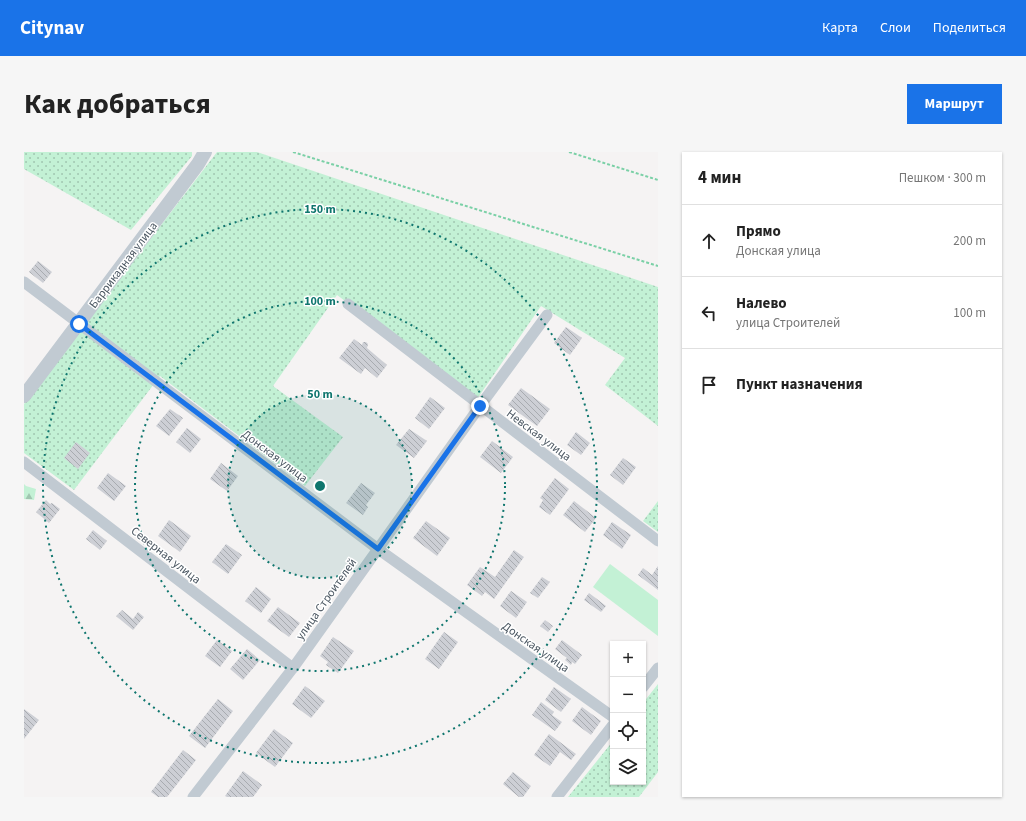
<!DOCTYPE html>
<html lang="ru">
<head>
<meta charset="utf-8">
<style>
  body { margin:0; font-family:"Source Sans 3",sans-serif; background:#f6f6f6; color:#222 }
  .controls { position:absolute; right:12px; bottom:12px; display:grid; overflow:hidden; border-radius:0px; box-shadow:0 1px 3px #0004 }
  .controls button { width:36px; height:36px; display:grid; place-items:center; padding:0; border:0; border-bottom:1px solid #e0e0e0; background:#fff; color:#222; font:20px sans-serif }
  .stop { position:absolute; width:12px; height:12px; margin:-9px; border:3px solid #1a73e8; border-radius:50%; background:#fff }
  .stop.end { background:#1a73e8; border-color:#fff; box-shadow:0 1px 4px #0008 }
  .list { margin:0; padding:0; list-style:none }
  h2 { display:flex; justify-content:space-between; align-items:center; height:52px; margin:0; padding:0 16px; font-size:17px }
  h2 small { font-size:13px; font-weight:400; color:#767676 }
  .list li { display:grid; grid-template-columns:26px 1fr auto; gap:12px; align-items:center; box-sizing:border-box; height:72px; padding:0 16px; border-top:1px solid #e0e0e0 }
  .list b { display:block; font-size:15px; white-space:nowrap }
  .list p { margin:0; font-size:13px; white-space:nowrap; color:#767676 }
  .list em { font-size:13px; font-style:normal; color:#767676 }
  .icon { flex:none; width:22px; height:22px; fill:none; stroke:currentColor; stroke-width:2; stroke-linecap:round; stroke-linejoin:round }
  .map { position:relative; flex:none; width:634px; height:645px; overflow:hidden; border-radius:0px }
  header { display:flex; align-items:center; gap:24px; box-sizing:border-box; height:56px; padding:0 20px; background:#1a73e8; color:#fff }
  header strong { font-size:19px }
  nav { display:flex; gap:22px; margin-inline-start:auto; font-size:14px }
  .intro { display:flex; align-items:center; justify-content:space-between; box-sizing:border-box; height:96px; padding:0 24px }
  h1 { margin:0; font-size:28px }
  .button { padding:10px 18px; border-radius:0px; background:#1a73e8; color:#fff; font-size:14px; font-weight:700 }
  main { display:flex; gap:24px; padding:0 24px }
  aside { flex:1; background:#fff; border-radius:0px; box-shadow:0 1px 3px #0004 }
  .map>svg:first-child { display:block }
  .grass { fill:url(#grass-dots) }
  .forest { fill:url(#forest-firs) }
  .garden { fill:#c3f1d5 }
  .building { fill:url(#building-back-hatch) }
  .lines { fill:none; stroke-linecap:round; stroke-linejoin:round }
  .path { stroke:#7ad0a6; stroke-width:2; stroke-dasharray:3 2; stroke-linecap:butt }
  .minor { stroke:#c1cad2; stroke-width:11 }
  .tertiary { stroke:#c1cad2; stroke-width:14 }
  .route { stroke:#1a73e8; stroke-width:5 }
  .ring { fill:none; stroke:#0f766e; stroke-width:2; stroke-dasharray:2 4 }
  .labels { text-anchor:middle; stroke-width:3; stroke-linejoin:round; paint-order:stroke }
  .street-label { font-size:12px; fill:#4a5661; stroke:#fff }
  .centre { fill:#0f766e; stroke:#fff; stroke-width:2 }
  .ring-label { font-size:12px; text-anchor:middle; font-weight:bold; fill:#0f766e; stroke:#fff; stroke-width:3; stroke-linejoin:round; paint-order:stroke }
</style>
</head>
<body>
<header>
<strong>Citynav</strong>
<nav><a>Карта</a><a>Слои</a><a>Поделиться</a></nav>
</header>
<div class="intro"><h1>Как добраться</h1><a class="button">Маршрут</a></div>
<main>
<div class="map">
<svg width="634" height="645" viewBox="0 0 634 645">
  <defs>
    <pattern id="grass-dots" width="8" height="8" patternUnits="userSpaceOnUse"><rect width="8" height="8" fill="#c3f1d5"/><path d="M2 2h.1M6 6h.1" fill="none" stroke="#a0c6b0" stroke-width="1.8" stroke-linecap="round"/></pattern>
    <pattern id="forest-firs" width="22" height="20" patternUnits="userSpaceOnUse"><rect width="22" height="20" fill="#c3f1d5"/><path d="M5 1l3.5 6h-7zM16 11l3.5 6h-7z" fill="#a0c6b0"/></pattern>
    <pattern id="building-back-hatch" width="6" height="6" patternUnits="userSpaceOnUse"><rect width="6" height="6" fill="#cdcfd5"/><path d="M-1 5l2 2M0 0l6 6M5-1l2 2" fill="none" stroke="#a8abb0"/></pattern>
  </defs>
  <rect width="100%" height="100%" fill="#f5f3f3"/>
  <g class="grass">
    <polygon points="0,0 168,0 168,4 107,78 0,17"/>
    <polygon points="193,0 233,0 634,135 634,274 581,233 601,206 517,154 453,247 313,143 249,234 319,285 281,334 136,224 50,338 0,301 0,252"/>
    <polygon points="634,349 634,380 619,369"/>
    <polygon points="634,532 634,620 615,645 544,645 589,589 589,630 619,630 619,551"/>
  </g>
  <polygon class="forest" points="0,332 2,334 12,337 10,348 0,347"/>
  <polygon class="garden" points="586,412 634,448 634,484 569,435"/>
  <g class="building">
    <polygon points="14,109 28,120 19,131 5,120"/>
    <polygon points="542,175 558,186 546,203 530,191"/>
    <polygon points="330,187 338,193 339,190 342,190 344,192 343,196 363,213 353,226 341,216 337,222 315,206"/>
    <polygon points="497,236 526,257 513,274 484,253"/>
    <polygon points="406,245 421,256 405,277 391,266"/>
    <polygon points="146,257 159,266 145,284 132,274"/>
    <polygon points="163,276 177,287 166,301 152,290"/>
    <polygon points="385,277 403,289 390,306 372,293"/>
    <polygon points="552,280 566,291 557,303 543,293"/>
    <polygon points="468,289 489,305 477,321 456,305"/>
    <polygon points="52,290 66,301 54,317 40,306"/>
    <polygon points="599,306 612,315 599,333 586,323"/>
    <polygon points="197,311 214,324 203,339 186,327"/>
    <polygon points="84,321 102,334 90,349 73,336"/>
    <polygon points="531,326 545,337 526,363 515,355 519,348 516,346"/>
    <polygon points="337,331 351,341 342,353 344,355 339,363 322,351"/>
    <polygon points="22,348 26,352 28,351 36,357 25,371 12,360"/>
    <polygon points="550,349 572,366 561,380 539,363"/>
    <polygon points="145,368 167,384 156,400 134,384"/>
    <polygon points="402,369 426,386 413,404 389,386"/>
    <polygon points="588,370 607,383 598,397 579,383"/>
    <polygon points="69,378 83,389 76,398 62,387"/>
    <polygon points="202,392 218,403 204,422 188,410"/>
    <polygon points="490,398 500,405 470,447 461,440 458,444 443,433 456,415 471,425"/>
    <polygon points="634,414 634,438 614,423 619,416 628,423"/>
    <polygon points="518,425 526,430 514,446 506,441"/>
    <polygon points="232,435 247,447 237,461 221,449"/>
    <polygon points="487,439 503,450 492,466 476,454"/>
    <polygon points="565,441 582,454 577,460 560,448"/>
    <polygon points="254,455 276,471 265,485 243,469"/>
    <polygon points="98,458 109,467 114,460 120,465 109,478 92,464"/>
    <polygon points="521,468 529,474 524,480 516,474"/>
    <polygon points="420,480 434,490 415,517 401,507"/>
    <polygon points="309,485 330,499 314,521 302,513 304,510 296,504"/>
    <polygon points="193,488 208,499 196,515 181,504"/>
    <polygon points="538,488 558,503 551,512 548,510 547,513 541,508 543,506 531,497"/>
    <polygon points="223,497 236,508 219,528 206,517"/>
    <polygon points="281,534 301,549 287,566 268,552"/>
    <polygon points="530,535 547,547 537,560 521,548"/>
    <polygon points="194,547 209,559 181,596 165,584"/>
    <polygon points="517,550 530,560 528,563 538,570 531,579 508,563"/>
    <polygon points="558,555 577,569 567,583 548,569"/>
    <polygon points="0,557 15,568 0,587"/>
    <polygon points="250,577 269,591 251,615 232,601"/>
    <polygon points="525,582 552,602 547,608 536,600 526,614 510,603"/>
    <polygon points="159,598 172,608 143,645 134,645 127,640"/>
    <polygon points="219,619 238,633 229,645 203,645 201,644"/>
    <polygon points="489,620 507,634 499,645 495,645 479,632"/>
  </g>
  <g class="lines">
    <g class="path">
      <polyline points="269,0 634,114"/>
      <polyline points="545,0 634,28"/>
    </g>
    <g class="minor">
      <polyline points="0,130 354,397 589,565"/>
      <polyline points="324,152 634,389"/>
      <polyline points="0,310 269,516"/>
      <polyline points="619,535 634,516"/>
      <polyline points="169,645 269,516 456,254 523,163"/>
      <polyline points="533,645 589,573"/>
    </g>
    <polyline class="tertiary" points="0,244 174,12 181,0"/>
  </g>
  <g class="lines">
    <polyline class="route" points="55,172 354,397 456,254"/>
  </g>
  <circle cx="296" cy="334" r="92" fill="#0f766e" fill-opacity=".12"/>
  <g class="ring">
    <circle cx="296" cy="334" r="92"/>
    <circle cx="296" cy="334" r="185"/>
    <circle cx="296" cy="334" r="277"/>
  </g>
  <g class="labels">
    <g class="street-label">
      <text transform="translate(99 113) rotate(-53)" y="4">Баррикадная улица</text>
      <text transform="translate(515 283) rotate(37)" y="4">Невская улица</text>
      <text transform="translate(251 304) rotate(37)" y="4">Донская улица</text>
      <text transform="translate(142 403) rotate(38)" y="4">Северная улица</text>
      <text transform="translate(302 447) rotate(-55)" y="4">улица Строителей</text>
      <text transform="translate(512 495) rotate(35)" y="4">Донская улица</text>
    </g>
  </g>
  <circle cx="296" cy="334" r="6" class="centre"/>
  <g class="ring-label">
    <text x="296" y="61">150 m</text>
    <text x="296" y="153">100 m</text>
    <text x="296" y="246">50 m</text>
  </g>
</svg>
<div class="controls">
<button>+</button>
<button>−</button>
<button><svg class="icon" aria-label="locate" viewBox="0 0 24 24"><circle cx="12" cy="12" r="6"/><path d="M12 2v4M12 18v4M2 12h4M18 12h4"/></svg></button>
<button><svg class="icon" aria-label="layers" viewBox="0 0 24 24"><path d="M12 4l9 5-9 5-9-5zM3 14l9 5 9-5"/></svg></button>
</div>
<div class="stop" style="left:55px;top:172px"></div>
<div class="stop end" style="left:456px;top:254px"></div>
</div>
<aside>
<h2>4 мин<small>Пешком · 300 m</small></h2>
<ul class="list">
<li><svg class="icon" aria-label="ahead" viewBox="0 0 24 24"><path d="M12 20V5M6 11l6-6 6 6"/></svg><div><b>Прямо</b><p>Донская улица</p></div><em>200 m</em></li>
<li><svg class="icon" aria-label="left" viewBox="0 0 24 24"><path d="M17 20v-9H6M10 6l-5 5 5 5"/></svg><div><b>Налево</b><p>улица Строителей</p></div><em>100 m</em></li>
<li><svg class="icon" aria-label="arrive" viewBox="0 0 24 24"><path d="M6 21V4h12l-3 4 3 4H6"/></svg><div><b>Пункт назначения</b></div></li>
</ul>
</aside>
</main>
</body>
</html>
